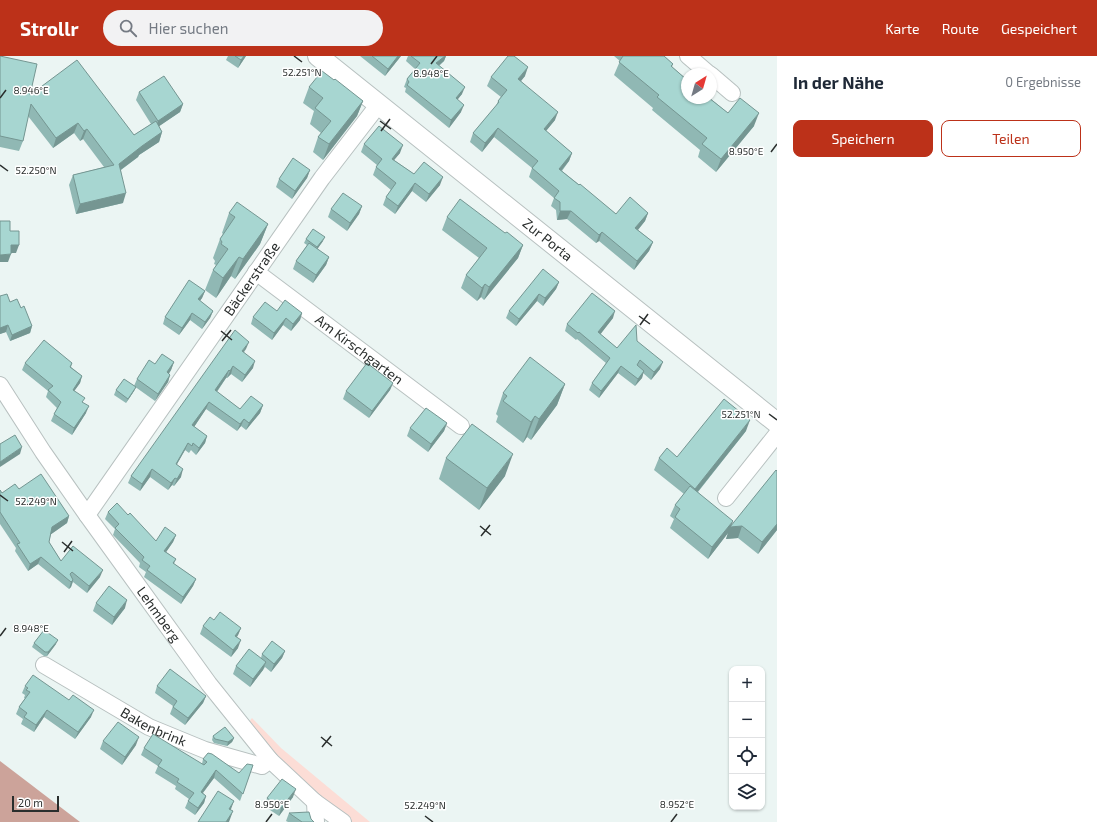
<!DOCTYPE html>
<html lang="de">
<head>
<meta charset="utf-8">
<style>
  body { margin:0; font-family:"Exo 2",sans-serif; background:#f2f2f3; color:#1f2937 }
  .controls { position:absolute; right:12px; bottom:12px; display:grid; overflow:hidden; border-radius:8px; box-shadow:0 1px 3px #0004 }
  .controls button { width:36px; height:36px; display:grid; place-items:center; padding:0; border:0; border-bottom:1px solid #e0e1e3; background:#fff; color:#1f2937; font:20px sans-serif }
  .compass { position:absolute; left:681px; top:12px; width:36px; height:36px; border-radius:50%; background:#fff; box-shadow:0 1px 3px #0004; rotate:37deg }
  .scale { position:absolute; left:12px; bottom:10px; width:47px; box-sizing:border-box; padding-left:4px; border:2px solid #2a2e2d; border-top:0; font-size:11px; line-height:14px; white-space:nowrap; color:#2a2e2d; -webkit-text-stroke:3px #fff; paint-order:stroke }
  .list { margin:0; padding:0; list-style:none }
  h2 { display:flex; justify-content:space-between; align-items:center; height:52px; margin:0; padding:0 16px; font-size:17px }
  h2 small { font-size:13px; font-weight:400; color:#747a83 }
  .actions { display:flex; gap:8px; padding:12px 16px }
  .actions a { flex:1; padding:9px 0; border:1px solid #bc3119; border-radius:8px; text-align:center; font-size:14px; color:#bc3119 }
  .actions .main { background:#bc3119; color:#fff }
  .icon { flex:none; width:22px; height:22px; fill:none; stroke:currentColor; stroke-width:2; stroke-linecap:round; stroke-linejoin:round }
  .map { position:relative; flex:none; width:777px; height:766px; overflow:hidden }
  header { display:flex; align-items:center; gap:24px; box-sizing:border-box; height:56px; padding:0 20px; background:#bc3119; color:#fff }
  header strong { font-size:19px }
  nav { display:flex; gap:22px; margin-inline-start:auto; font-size:14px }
  .search { width:280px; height:36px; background:#f2f2f3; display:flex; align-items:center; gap:10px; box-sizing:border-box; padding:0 14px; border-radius:22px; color:#747a83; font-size:15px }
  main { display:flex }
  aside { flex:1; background:#fff }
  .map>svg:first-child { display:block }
  .green { fill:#fcddd6 }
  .forest { fill:#cca39a }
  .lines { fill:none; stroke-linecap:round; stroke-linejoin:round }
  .minor-casing { stroke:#b8c1c0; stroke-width:18 }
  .major-casing { stroke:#b8c1c0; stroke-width:22 }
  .minor { stroke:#fff; stroke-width:16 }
  .major { stroke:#fff; stroke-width:20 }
  .wall { fill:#90b8b4 }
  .shaded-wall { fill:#759692 }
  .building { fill:#a7d6d1; stroke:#759692 }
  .ticks { fill:none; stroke:#2a2e2d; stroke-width:1.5 }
  .labels { text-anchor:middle; stroke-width:3; stroke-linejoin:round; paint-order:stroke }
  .street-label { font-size:14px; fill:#2a2e2d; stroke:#fff }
  .ticks-label { font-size:10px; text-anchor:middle; fill:#2a2e2d; stroke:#fff; stroke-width:3; stroke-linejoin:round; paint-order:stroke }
</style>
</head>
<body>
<header>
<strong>Strollr</strong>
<div class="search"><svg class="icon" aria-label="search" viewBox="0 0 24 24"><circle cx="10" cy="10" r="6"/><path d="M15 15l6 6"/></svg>Hier suchen</div>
<nav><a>Karte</a><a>Route</a><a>Gespeichert</a></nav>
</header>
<main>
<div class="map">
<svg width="777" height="766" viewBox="0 0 777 766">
  <rect width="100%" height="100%" fill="#ebf5f3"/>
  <polygon class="green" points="252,662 281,692 370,766 339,766 243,673"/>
  <polygon class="forest" points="0,705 80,766 0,766"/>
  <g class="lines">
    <g class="minor-casing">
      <g id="minor">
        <polyline points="688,0 709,18"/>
        <polyline points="711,19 732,37"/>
        <path id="s1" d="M256 216 461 370"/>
        <path id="s2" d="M0 329 43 396 87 459 209 628 270 704 315 746 343 766"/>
        <polyline points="726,442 777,378"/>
        <path id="s3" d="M87 459 322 122 379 48"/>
        <path id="s4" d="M44 609 149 671 205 694 262 710 270 704"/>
        <polyline points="315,746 316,766"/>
      </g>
    </g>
    <g class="major-casing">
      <g id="major">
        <path id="s5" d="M318 0 777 367"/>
      </g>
    </g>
    <use href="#minor" class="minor"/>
    <use href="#major" class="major"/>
  </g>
  <g class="wall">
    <polygon points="0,0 30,39 134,79 151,68 136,44 139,36 183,48 180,56 159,70 162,76 159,86 139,99 138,101 121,114 123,147 76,158 69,129 73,119 104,111 83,83 80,85 74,77 53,92 28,60 23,85 19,95 0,91"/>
    <polygon points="228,0 246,0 238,12 226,4"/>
    <polygon points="360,0 401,0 385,20"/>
    <polygon points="408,0 446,0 444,5 439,10 462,38 457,44 461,56 449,72 405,36 406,32 404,31 407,23 415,13 406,5"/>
    <polygon points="614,0 664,0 673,8 672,11 728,57 754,70 716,116 698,101 700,94 652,54 653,52 614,19 620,5"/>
    <polygon points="525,20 521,25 555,64 546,75 572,97 569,105 562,115 616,158 648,157 645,165 638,174 653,186 649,195 634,214 599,185 596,187 567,163 557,164 556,154 551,150 554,142 529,121 532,112 494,81 482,96 470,86 473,77 496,50 498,45 501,41 487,30 491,21"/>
    <polygon points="334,24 363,45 357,60 323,104 313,96 318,81 321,77 310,68 314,55 303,47 309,31"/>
    <polygon points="364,88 400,97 394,104 414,118 440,129 426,146 412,135 395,158 383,149 386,141 391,134 373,119 376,111 377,109 361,96"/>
    <polygon points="310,114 307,122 292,143 276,131 279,123"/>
    <polygon points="362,150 359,158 347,175 328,161 331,153"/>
    <polygon points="229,157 268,168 260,188 235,223 231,220 216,242 205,234 213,214 216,209 214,208 215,205 213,202 220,183 223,178 222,177"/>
    <polygon points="447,161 505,177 523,189 518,202 484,244 481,241 477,245 461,232 466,219 479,202 442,174"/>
    <polygon points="306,183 323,185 317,193 329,201 326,209 313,227 293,213 296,205 307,189 304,187"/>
    <polygon points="559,226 556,233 543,250 537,245 516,270 506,262 509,255"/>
    <polygon points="205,235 202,242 200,245 213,255 210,262 202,273 190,264 179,279 163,268 165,261"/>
    <polygon points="0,240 21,252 32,270 30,277 10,285 6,276 0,278"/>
    <polygon points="277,255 302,257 300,264 291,275 283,269 272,284 251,268 253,261"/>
    <polygon points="613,262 600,278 617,292 637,285 660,313 651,324 643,317 642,322 635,330 618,317 599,342 589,334 592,327 606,307 577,283 576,284 565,275 567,268"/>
    <polygon points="246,293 244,296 253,312 242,326 231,318 227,322 226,322 217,336 240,353 263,349 260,357 246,374 241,370 237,375 206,353 194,371 207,380 205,387 196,399 191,394 189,397 185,394 177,408 181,421 174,430 172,429 168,434 150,421 140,435 128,427 131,420"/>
    <polygon points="174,306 171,314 169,318 170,319 168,326 155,345 134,330 137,323 155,308"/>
    <polygon points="25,307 72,307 71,311 82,320 80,327 74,335 83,347 86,357 72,379 51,365 54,358 57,352 46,341 48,335 22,314"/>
    <polygon points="393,327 390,334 369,362 343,343 346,335"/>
    <polygon points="565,328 557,349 531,384 527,381 523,387 496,366 498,360 496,358 503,337"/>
    <polygon points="136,331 134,335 126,347 114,339 116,334"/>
    <polygon points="447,367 444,375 428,396 407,380 410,372"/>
    <polygon points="746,375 698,436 731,471 776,414 777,474 758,498 738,482 726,483 728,477 708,503 670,472 674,463 670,460 675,449 684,438 654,414 659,402 677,401"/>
    <polygon points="446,402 505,420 479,454 439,423"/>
    <polygon points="19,433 69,460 67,467 51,478 49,486 61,505 100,521 87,537 73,526 71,531 69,533 38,508 28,515 15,495 16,492 0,468 0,434 2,437"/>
    <polygon points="108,456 128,459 156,485 176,479 173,486 166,496 176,503 174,508 196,523 193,530 181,548 144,521 146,516 139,511 140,507 113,479 115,473 105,463"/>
    <polygon points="96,547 125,552 112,569 93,555"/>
    <polygon points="214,564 241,572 238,579 237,581 238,592 231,601 200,578 203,570"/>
    <polygon points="34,587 56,588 47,600 44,600 32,591"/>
    <polygon points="285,595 282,602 271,616 265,611 263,614 250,631 233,618 236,610 261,602 262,598"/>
    <polygon points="25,630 91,661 75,683 44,661 34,676 21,668 23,663 16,658 19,651 25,642 24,642 25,639 22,637"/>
    <polygon points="157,630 206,640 203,647 185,669 170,658 173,650 155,637"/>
    <polygon points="213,680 234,682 232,686 227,690 214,687 212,684"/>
    <polygon points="103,685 136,689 122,709 100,693"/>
    <polygon points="144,692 202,708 203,703 239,717 253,709 240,745 214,722 203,737 206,740 204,747 195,759 185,752 188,745 189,743 175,733 176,730 155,717 158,710 141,699"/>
    <polygon points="293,741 279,760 264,750 267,742"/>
    <polygon points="289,757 311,763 314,766 288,766 286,765"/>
  </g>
  <g class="shaded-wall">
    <polygon points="244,0 246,0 238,12 241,4"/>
    <polygon points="398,0 401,0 385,20 388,13"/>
    <polygon points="445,0 446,0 444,5 433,14 436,7"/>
    <polygon points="528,11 525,20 515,32 518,23"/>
    <polygon points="465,31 462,38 453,49 456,42"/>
    <polygon points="363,45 357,60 323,104 329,88"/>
    <polygon points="183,48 180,56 155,73 158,65"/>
    <polygon points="464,49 461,56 449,72 451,64"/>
    <polygon points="558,56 555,64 541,81 544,73"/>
    <polygon points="759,57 754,70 716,116 721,103"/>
    <polygon points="78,67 74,77 53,92 56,82"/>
    <polygon points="498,72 494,81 482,96 485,87"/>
    <polygon points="87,73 83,83 80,85 84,75"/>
    <polygon points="162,76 159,86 139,99 138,101 115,118 119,108 142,90"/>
    <polygon points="403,89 400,97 389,110 392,103"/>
    <polygon points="572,97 569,105 556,121 559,113"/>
    <polygon points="310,114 307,122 292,143 295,135"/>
    <polygon points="443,121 440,129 426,146 429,138"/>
    <polygon points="415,127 412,135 395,158 398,150"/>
    <polygon points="126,137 123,147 76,158 80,148"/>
    <polygon points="362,150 359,158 347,175 350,167"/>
    <polygon points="560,155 571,155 567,163 557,164"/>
    <polygon points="648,157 645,165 632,181 635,172"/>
    <polygon points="268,168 260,188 235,223 243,203"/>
    <polygon points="602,176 599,185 596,187 599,179"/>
    <polygon points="325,181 323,185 316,195 317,191"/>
    <polygon points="653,186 649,195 634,214 637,205"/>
    <polygon points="11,189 19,189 16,197 8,197"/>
    <polygon points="523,189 518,202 484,244 489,231"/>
    <polygon points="11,198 8,206 0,206 0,199"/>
    <polygon points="239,201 231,220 216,242 223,222"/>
    <polygon points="329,201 326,209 313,227 316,219"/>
    <polygon points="559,226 556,233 543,250 545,242"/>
    <polygon points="485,228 481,241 477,245 482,232"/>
    <polygon points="205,235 202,242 196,250 198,243"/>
    <polygon points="539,238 537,245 516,270 519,263"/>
    <polygon points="213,255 210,262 202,273 205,266"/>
    <polygon points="615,255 613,262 596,284 598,276"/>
    <polygon points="192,257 190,264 179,279 182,272"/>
    <polygon points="302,257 300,264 291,275 293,268"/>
    <polygon points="286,262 283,269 272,284 274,277"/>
    <polygon points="8,269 6,276 0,278 0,272"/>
    <polygon points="32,270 30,277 10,285 12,279"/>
    <polygon points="249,286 246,293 239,302 242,295"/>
    <polygon points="255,305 253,312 242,326 245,319"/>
    <polygon points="174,306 171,314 164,324 167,316"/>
    <polygon points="663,306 660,313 651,324 654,316"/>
    <polygon points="233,310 231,318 227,322 230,315"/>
    <polygon points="621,310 618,317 599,342 601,335"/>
    <polygon points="229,314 226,322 212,342 215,334"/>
    <polygon points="644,315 642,322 635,330 638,323"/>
    <polygon points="170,319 168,326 155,345 158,338"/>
    <polygon points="82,320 80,327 70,341 73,334"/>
    <polygon points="393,327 390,334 369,362 372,355"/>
    <polygon points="565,328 557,349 531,384 539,363"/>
    <polygon points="136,331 134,335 126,347 128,343"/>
    <polygon points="209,346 206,353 190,377 192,369"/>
    <polygon points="263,349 260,357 246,374 249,367"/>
    <polygon points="89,350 86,357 72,379 74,372"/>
    <polygon points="535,360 527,381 523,387 531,366"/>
    <polygon points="244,363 241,370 237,375 240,368"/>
    <polygon points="750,364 746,375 691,444 695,433"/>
    <polygon points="447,367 444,375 428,396 431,388"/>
    <polygon points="207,380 205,387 196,399 199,392"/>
    <polygon points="188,387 185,394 173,415 176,408"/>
    <polygon points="22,391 20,398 0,411 0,406"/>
    <polygon points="513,398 505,420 479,454 487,432"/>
    <polygon points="152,413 150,421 140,435 142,428"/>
    <polygon points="183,413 181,421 174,430 177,423"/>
    <polygon points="175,422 172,429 168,434 171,427"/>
    <polygon points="69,460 67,467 50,479 52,471"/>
    <polygon points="733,465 731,471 742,470 738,482 726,483 728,477 708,503 712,491"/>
    <polygon points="777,468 777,474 758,498 762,486"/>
    <polygon points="176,479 173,486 162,502 164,495"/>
    <polygon points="41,501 38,508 28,515 30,508"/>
    <polygon points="103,514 100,521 87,537 89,530"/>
    <polygon points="196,523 193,530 181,548 183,541"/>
    <polygon points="73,524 71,531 69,533 71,526"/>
    <polygon points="127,544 125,552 112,569 114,561"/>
    <polygon points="241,572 238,579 232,587 235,580"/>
    <polygon points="58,584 56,588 47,600 48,596"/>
    <polygon points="241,584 238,592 231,601 233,594"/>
    <polygon points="285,595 282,602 271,616 274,608"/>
    <polygon points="266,606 263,614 250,631 253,623"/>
    <polygon points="206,640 203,647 185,669 188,662"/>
    <polygon points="47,654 44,661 34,676 36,669"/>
    <polygon points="94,654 91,661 75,683 78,676"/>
    <polygon points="139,681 136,689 122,709 125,701"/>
    <polygon points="234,682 232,686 227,690 228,686"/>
    <polygon points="216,714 214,722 198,743 201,736"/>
    <polygon points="296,733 293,741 279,760 281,752"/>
    <polygon points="206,740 204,747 195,759 198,752"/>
    <polygon points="234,745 227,764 233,755 229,766 224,766 229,753"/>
  </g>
  <g class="building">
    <polygon points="0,0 37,8 30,39 77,4 134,79 156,65 162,76 142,90 119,108 126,137 80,148 73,119 114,109 87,73 84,75 78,67 56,82 31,48 23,85 0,80"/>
    <polygon points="235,0 244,0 241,4"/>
    <polygon points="372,0 398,0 388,13"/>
    <polygon points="411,0 445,0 436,7 465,31 456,42 464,49 451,64 407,29 409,26 407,23 420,7"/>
    <polygon points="508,0 514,0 528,11 518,23 558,56 544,73 572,97 559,113 579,129 580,128 616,158 630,141 648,157 635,172 653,186 637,205 602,176 599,179 571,155 560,155 560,146 554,142 559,135 532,112 538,105 498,72 485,87 473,77 499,46 498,45 507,34 491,21"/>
    <polygon points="623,0 664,0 673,8 671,10 687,24 687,42 709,42 728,57 740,42 759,57 721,103 702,88 707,82 657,41 659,39 619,6"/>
    <polygon points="322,15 334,24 335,23 363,45 329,88 318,81 331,65 315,52 323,42 309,31"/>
    <polygon points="164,20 183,48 158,65 139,36"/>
    <polygon points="379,70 403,89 392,103 414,118 424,106 443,121 429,138 415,127 398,150 386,141 396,127 376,111 382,103 364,88"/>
    <polygon points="293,102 310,114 295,135 279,123"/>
    <polygon points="343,137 362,150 350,167 331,153"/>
    <polygon points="460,143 505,177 507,176 523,189 489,231 485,228 482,232 466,219 487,192 447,161"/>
    <polygon points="237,146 268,168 243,203 239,201 223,222 213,214 228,193 221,188 222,186 220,183 235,161 229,157"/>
    <polygon points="0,165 10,165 10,175 19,175 19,189 11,189 11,198 0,199"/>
    <polygon points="313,173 325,181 317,191 306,183"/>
    <polygon points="309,187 329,201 316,219 296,205"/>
    <polygon points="543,213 559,226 545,242 539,238 519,263 509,255"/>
    <polygon points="189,224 205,235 198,243 213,255 205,266 192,257 182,272 165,261"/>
    <polygon points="592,237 615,255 598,276 617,292 636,269 637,285 663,306 654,316 640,304 637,309 644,315 638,323 621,310 601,335 592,327 610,302 579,276 578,277 567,268"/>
    <polygon points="7,238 10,246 17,243 21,252 24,250 32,270 12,279 8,269 0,272 0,240"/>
    <polygon points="285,244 302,257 293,268 286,262 274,277 253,261 265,246 277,255"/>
    <polygon points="235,274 249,286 242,295 255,305 245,319 233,310 230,315 229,314 215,334 240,353 251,340 263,349 249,367 244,363 240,368 209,346 192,369 207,380 199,392 193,387 192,390 188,387 176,408 183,413 177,423 175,422 171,427 152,413 142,428 131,420"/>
    <polygon points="44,284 72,307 70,311 82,320 73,334 85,342 82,346 89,350 74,372 54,358 61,346 48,334 53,330 25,307"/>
    <polygon points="162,298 174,306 167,316 170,319 158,338 137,323 149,304 155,308"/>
    <polygon points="530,301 565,328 539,363 535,360 531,366 503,345 507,340 503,337"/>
    <polygon points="367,307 393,327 372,355 346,335"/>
    <polygon points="124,323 136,331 128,343 116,334"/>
    <polygon points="724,343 750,364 695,433 659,402 667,392 677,401"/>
    <polygon points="426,352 447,367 431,388 410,372"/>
    <polygon points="472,368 513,398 487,432 446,402"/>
    <polygon points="15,379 22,391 0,406 0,388"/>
    <polygon points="776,414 777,415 777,468 762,486 742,470 730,471"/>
    <polygon points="41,418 69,460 52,471 49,486 61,505 73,490 103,514 89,530 72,516 70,518 73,524 71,526 41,501 30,508 17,488 20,487 0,456 0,434 2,437 15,428 19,433"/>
    <polygon points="690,430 733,465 712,491 675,461 680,453 675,449"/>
    <polygon points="117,447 128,459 130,457 156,485 165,471 176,479 164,495 176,503 173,507 196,523 183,541 147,514 150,510 142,504 144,501 115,472 119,468 108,456"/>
    <polygon points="109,530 127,544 114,561 96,547"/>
    <polygon points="220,556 241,572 235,580 241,584 233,594 203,570 210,561 214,564"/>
    <polygon points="44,574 58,584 48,596 45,596 34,587"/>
    <polygon points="272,585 285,595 274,608 262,598"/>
    <polygon points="249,593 266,606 253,623 236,610"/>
    <polygon points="170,613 206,640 188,662 173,651 177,645 157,630"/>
    <polygon points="33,619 69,644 73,639 94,654 78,676 47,654 36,669 24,661 27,657 19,651 30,636 26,634 28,632 25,630"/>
    <polygon points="118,666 139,681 125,701 103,685"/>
    <polygon points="225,671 234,682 228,686 215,683 213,680"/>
    <polygon points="153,678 204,709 207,706 203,703 208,697 212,698 239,717 247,708 253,709 243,738 216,714 201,736 206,740 198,752 188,745 194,737 177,726 179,723 158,710 162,704 144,692"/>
    <polygon points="282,723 296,733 281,752 267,742"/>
    <polygon points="218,735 234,745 229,753 233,755 226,766 198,766"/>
    <polygon points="309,756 311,763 314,766 302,766 289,757"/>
  </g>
  <path class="ticks" d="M294 0 302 6M431 8 437 0M0 42 6 34M380 65 391 73M381 75 390 63M771 96 777 88M0 109 8 115M639 260 650 268M640 269 648 258M221 275 232 284M222 285 231 274M769 358 777 364M0 439 8 445M480 470 491 479M481 480 490 469M62 486 73 495M64 496 72 485M0 580 6 572M321 681 332 690M322 691 331 680M425 760 433 766M266 766 272 758M671 766 677 758"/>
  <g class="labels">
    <g class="street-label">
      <text dy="5" stroke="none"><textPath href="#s5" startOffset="294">Zur Porta</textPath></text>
      <text dy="5" stroke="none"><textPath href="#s3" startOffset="288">Bäckerstraße</textPath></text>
      <text dy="5" stroke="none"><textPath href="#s1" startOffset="129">Am Kirschgarten</textPath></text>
      <text dy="5" stroke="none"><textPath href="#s2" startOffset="279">Lehmberg</textPath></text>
      <text dy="5" stroke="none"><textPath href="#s4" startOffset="126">Bakenbrink</textPath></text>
    </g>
  </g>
  <g class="ticks-label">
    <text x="302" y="20">52.251°N</text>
    <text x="431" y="21">8.948°E</text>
    <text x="31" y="38">8.946°E</text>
    <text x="746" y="99">8.950°E</text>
    <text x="36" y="118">52.250°N</text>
    <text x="741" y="362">52.251°N</text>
    <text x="36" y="449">52.249°N</text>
    <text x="31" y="576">8.948°E</text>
    <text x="272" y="752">8.950°E</text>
    <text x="677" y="752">8.952°E</text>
    <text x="425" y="753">52.249°N</text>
  </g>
</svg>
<div class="controls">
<button>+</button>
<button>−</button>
<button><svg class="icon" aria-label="locate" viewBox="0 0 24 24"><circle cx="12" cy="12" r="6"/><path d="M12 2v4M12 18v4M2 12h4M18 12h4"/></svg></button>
<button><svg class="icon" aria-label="layers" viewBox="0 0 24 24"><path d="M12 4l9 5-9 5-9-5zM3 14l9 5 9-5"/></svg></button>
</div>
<svg class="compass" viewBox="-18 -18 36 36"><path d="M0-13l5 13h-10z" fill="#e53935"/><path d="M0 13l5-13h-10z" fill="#747a83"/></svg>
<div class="scale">20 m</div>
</div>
<aside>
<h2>In der Nähe<small>0 Ergebnisse</small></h2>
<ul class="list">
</ul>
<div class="actions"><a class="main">Speichern</a><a>Teilen</a></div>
</aside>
</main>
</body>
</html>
